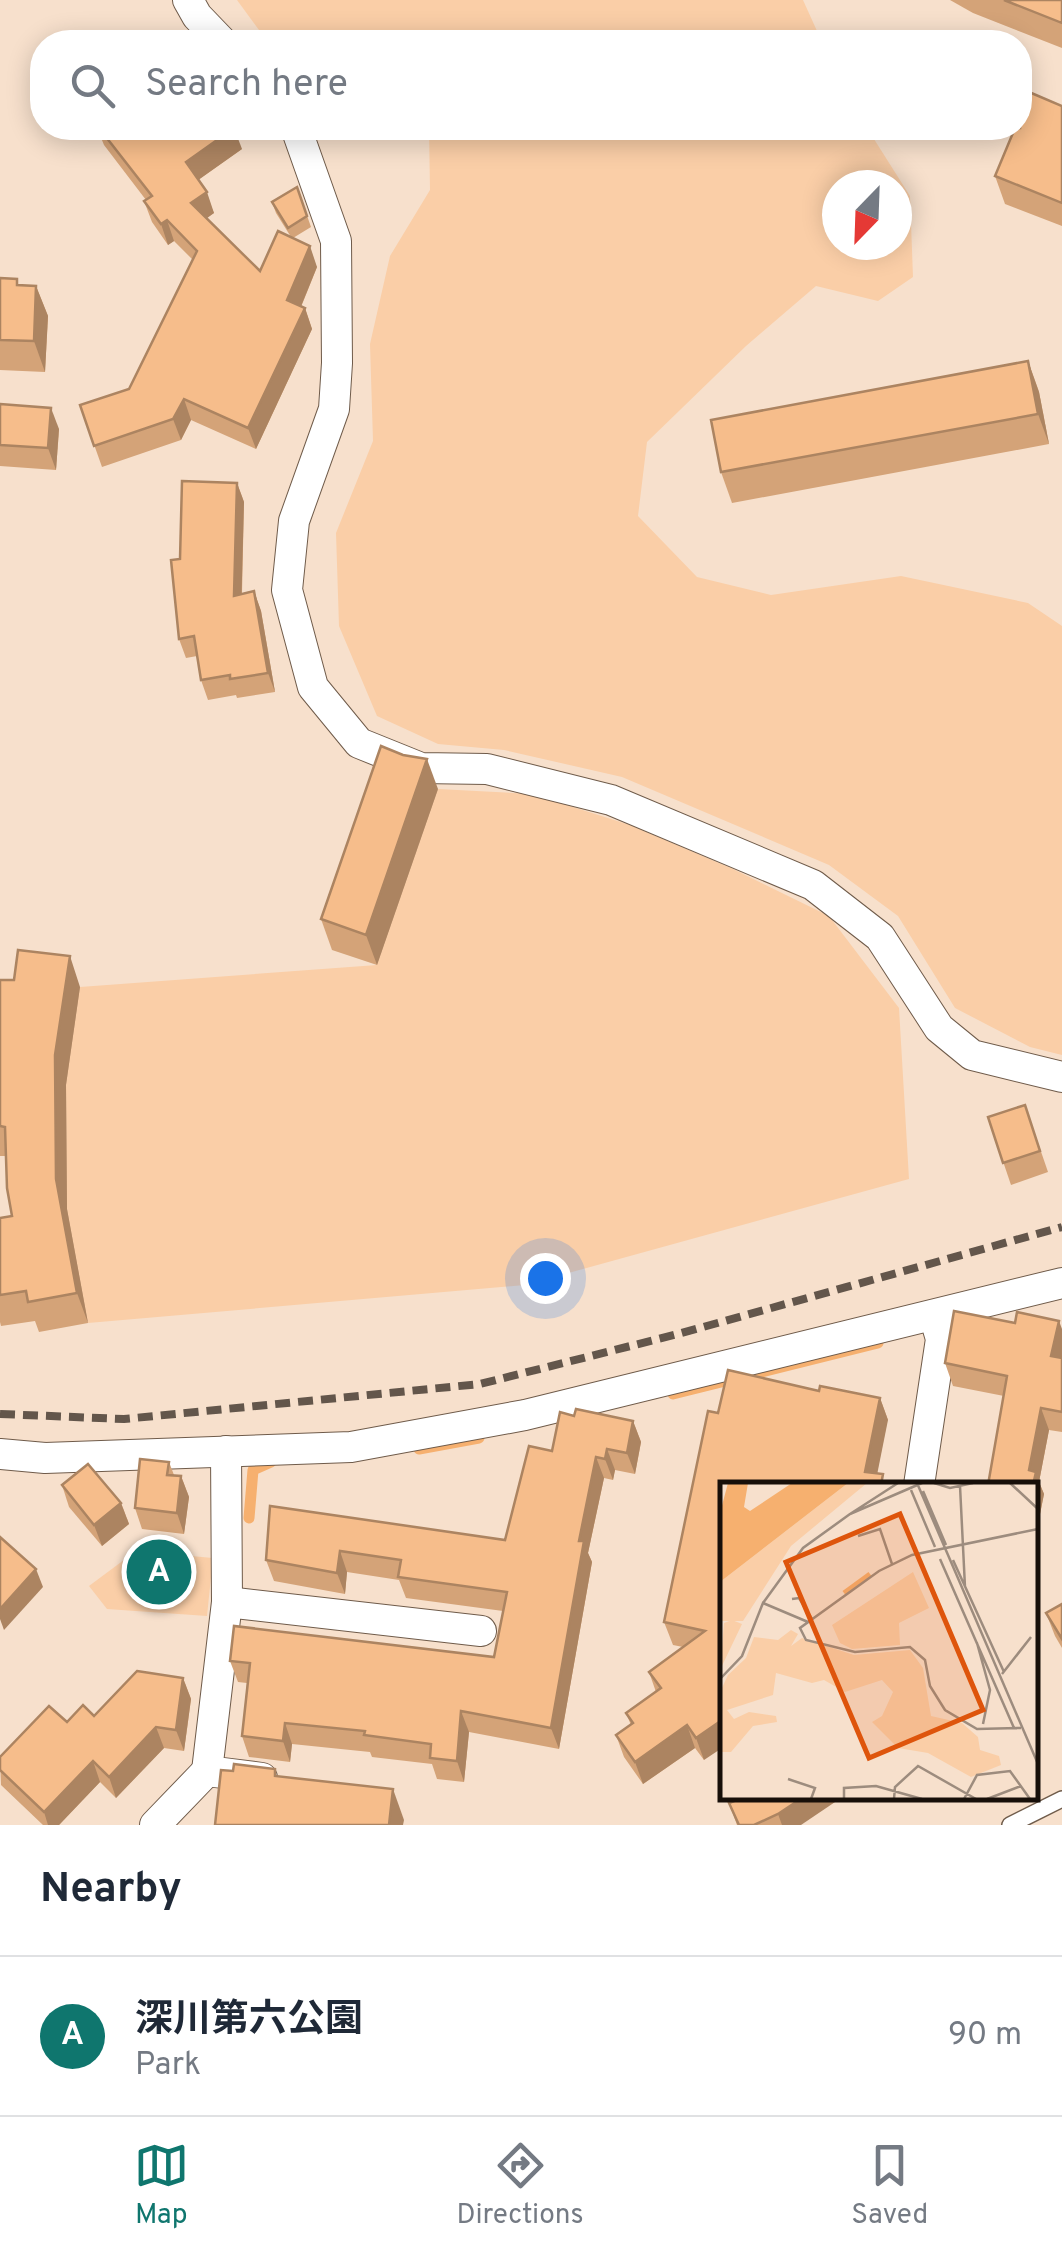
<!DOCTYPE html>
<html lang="en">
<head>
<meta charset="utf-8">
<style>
  body { margin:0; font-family:Overpass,"Noto Sans JP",sans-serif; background:#f2f2f3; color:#1f2937 }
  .compass { position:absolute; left:822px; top:170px; width:90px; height:90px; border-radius:50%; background:#fff; box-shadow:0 5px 25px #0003; rotate:203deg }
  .you { position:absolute; left:545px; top:1278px; width:35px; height:35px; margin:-25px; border:8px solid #fff; border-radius:50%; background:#1a73e8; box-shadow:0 0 0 15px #1a73e833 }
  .badge { display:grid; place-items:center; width:65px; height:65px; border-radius:50%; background:#0f766e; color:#fff; font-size:32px; font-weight:700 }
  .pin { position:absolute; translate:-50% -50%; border:5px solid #fff; box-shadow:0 2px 10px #0006 }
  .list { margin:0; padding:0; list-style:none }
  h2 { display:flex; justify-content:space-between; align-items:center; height:130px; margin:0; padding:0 40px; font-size:42px }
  h2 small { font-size:32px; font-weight:400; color:#747a83 }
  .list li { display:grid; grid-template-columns:65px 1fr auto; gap:30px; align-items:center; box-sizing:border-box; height:160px; padding:0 40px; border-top:2px solid #e0e1e3 }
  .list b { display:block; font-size:38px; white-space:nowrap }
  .list p { margin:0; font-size:32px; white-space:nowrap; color:#747a83 }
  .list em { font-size:32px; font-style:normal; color:#747a83 }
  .icon { flex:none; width:55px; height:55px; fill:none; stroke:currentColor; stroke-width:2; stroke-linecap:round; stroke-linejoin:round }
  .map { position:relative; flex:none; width:1062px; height:1825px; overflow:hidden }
  .search { position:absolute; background:#fff; box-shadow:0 5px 25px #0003; left:30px; right:30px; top:30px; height:110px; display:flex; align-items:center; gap:25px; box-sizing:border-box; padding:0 35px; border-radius:40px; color:#747a83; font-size:38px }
  .sheet { height:290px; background:#fff }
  nav { display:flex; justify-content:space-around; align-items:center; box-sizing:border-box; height:140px; border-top:2px solid #e0e1e3; background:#fff; font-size:28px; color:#747a83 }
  nav a { display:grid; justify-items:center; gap:5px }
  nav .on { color:#0f766e }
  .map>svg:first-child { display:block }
  .green { fill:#facea7; fill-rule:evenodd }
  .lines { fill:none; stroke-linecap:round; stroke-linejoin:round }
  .stream { stroke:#f6b06f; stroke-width:11 }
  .lane-casing { stroke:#6f5b4a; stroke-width:18 }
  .street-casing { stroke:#6f5b4a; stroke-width:32 }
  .lane { stroke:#fff; stroke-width:15 }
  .street { stroke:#fff; stroke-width:30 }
  .rail { stroke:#63564b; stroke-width:8; stroke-dasharray:15 8; stroke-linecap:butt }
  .wall { fill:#d4a378 }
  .shaded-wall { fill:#ac8461 }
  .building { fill:#f6bd8b; stroke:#ac8461; stroke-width:2.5 }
  .inset-river { fill:none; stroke:#f6b06f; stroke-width:5 }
  .inset-road { fill:none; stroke:#9d8c7e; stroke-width:2.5 }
  .view { fill:#de550c; fill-opacity:0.15; stroke:#de550c; stroke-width:5 }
  .inset-edge { fill:none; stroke:#170f09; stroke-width:5 }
</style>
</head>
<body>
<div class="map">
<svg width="1062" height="1825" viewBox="0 0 1062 1825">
  <rect width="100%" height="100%" fill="#f7e0cc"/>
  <g class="green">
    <polygon points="237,0 803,0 822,42 275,42 259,30"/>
    <path d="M429 128H867L910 196 913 277 878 301 816 286 746 346 647 442 638 516 697 577 771 595 901 576 1028 603 1062 626V1055L1030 1047 955 1008 898 916 829 865 622 777 504 750 438 744 377 716 339 626 336 533 373 441 370 344 390 256 430 190ZM897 185V245H837V185Z"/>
    <polygon points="438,789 532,794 630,825 733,869 829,916 899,1008 909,1179 525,1285 88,1323 67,1209 66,1085 80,987 377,965"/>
    <polygon points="136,1551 213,1558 207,1616 107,1609 89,1586"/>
  </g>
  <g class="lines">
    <g class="stream">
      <polyline points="673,1394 878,1343"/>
      <polyline points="419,1449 479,1438"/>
      <polyline points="249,1518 253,1470 271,1462"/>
    </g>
    <g class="lane-casing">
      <polyline id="lane" points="1010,1825 1062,1799"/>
    </g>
    <g class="street-casing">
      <g id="street">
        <polyline points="188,0 197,16 222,42"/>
        <polyline points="296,128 336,241 337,363 334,409 294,521 287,590 313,687 359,743 421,768 487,769 611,800 813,885 880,937 939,1028 972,1055 1062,1077"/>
        <polyline points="226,1451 227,1602 207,1771 262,1778"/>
        <polyline points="0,1454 45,1458 351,1447 525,1415 1062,1283"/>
        <polyline points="919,1485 941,1339 934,1315"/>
        <polyline points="227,1602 481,1631"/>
        <polyline points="155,1825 207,1771"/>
      </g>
    </g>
    <use href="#lane" class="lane"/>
    <use href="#street" class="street"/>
    <polyline class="rail" points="0,1414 124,1419 480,1384 678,1334 1062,1227"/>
  </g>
  <g class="wall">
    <polygon points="950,0 1062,0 1062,48 973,13"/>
    <polygon points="1062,106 1062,226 1005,204 995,176"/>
    <polygon points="97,128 180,128 242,149 198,180 214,213 206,218 260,271 291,237 276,213 272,202 297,187 311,227 293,238 317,267 301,307 305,308 312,329 256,449 191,420 181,440 102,467 80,405 129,389 193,260 174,241 168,245 152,222 144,201 146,200 104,145"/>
    <polygon points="0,278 19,285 36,286 48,316 45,372 0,370"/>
    <polygon points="1028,361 1039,392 1049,444 732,503 721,472"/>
    <polygon points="0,404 59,429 56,470 0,466"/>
    <polygon points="237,483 244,502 242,594 254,591 261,611 275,692 237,698 236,695 208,700 201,680 197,656 186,658 179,639 180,559"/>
    <polygon points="438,789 377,965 332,950 321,919"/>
    <polygon points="0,980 80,987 66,1085 67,1209 88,1323 39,1332 35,1321 1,1326 0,1322 0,1218 12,1216 6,1156 0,1156"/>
    <polygon points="1025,1105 1048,1172 1011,1185 988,1117"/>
    <polygon points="1015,1323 1062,1329 1062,1432 1049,1430 1039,1482 1044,1494 1036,1534 1039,1542 1034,1562 1004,1396 953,1386 945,1363"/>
    <polygon points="819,1391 880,1398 888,1420 722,1485 704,1760 695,1748 643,1784 624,1757 616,1735 631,1725 626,1713 656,1692 649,1672 683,1647 673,1645 664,1622 718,1413"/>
    <polygon points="574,1416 633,1421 641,1442 635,1474 615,1470 613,1480 604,1478 588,1553 592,1562 559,1749 469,1732 464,1782 437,1779 432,1764 372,1757 370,1752 292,1744 290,1762 249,1757 242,1736 247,1683 238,1682 230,1661 494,1657 503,1611 406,1598 399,1580 347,1572 345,1594 274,1581 266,1560 270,1506 505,1540 552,1451"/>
    <polygon points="169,1462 174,1475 181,1476 189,1497 184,1534 142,1529 135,1508"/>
    <polygon points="62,1485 121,1503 129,1524 102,1546 69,1507"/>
    <polygon points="1062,1604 1062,1648 1055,1636 1046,1613"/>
    <polygon points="183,1678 191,1699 184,1751 164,1748 116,1798 100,1782 59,1825 43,1825 1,1785 0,1757 67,1722 94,1716"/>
    <polygon points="742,1798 801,1825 737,1825 729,1803"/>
  </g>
  <g class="shaded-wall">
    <polygon points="234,128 242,149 194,183 186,162"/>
    <polygon points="207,192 214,213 199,224 191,203"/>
    <polygon points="167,220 174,241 168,245 161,224"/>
    <polygon points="310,246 317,267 295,321 287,300"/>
    <polygon points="36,286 48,316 45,372 34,341"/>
    <polygon points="305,308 312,329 256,449 248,428"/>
    <polygon points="1028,361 1039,392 1049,444 1038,414"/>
    <polygon points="184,399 191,420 181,440 173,419"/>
    <polygon points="51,408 59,429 56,470 48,448"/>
    <polygon points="237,483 244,502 241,615 234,596"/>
    <polygon points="254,591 261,611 275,692 268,673"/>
    <polygon points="427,759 438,789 377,965 366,935"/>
    <polygon points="70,956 80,987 66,1085 67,1209 88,1323 77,1293 56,1179 55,1055"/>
    <polygon points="1059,1321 1062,1329 1062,1366 1051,1356"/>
    <polygon points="880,1398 888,1420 875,1485 865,1472"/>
    <polygon points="1041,1408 1049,1430 1039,1482 1044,1494 1036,1534 1039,1542 1034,1562 1034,1485 1033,1485 1029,1470"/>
    <polygon points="633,1421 641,1442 635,1474 627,1453"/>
    <polygon points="607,1449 615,1470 613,1480 605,1459"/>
    <polygon points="596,1457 604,1478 588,1553 592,1562 559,1749 551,1728 579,1541"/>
    <polygon points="181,1476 189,1497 184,1534 177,1513"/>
    <polygon points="121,1503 129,1524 102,1546 94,1525"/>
    <polygon points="340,1551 347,1572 345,1594 337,1573"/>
    <polygon points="36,1569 43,1587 4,1630 0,1619 0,1609"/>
    <polygon points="183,1678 191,1699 184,1751 176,1730"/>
    <polygon points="461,1711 469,1732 464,1782 457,1761"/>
    <polygon points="722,1720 722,1748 704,1760 696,1738"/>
    <polygon points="285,1723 292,1744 290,1762 283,1741"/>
    <polygon points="687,1725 695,1748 643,1784 635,1762"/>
    <polygon points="156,1727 164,1748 116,1798 109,1777"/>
    <polygon points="93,1761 100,1782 59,1825 48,1825 44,1812"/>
    <polygon points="393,1789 404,1820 403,1825 389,1825"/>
    <polygon points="802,1798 841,1798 801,1825 782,1825 778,1814"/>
  </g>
  <g class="building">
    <polygon points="1004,0 1062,0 1062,23"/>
    <polygon points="1029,92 1062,106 1062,203 995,176 1015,128 1020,128 1020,115"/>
    <polygon points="99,128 234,128 186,162 207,192 191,203 260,271 278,231 310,246 287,300 305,308 248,428 184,399 173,419 94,446 80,405 129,389 197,251 167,220 161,224 144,201 152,196"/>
    <polygon points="297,187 307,216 288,228 272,202"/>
    <polygon points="0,278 17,279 17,285 36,286 34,341 0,340"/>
    <polygon points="1028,361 1038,414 721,472 711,420"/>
    <polygon points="0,404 51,408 48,448 0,445"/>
    <polygon points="182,481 237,483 234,596 254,591 268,673 230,679 230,675 201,680 194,636 179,639 171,560 180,559"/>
    <polygon points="381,746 403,755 427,759 366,935 321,919"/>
    <polygon points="18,950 70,956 55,1055 56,1179 77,1293 28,1302 26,1291 0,1295 0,1218 12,1216 7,1188 5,1127 0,1126 0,980 14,980"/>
    <polygon points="1025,1105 1040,1151 1003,1163 988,1117"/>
    <polygon points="954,1311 1015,1323 1017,1312 1059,1321 1051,1356 1062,1358 1062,1412 1041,1408 1029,1470 1036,1472 1033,1485 988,1485 1007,1376 945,1363"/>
    <polygon points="728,1370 819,1391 820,1386 880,1398 865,1472 883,1474 881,1485 722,1485 722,1720 696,1738 687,1725 635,1762 616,1735 633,1723 626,1713 661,1688 649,1672 705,1631 664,1622 708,1411 718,1413"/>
    <polygon points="576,1409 633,1421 627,1453 607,1449 605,1459 596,1457 579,1541 584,1541 551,1728 461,1711 457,1761 430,1758 431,1744 364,1735 365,1731 285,1723 283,1741 242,1736 250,1663 230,1661 234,1626 494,1657 507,1592 398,1577 401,1560 340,1551 337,1573 266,1560 270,1506 505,1540 529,1446 552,1451 560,1412 574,1416"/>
    <polygon points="140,1459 169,1462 167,1475 181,1476 177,1513 135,1508"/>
    <polygon points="88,1464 121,1503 94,1525 62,1485"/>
    <polygon points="0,1537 36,1569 0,1609"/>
    <polygon points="1062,1604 1062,1639 1046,1613"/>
    <polygon points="137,1671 183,1678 176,1730 156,1727 109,1777 93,1761 44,1812 0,1770 0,1757 49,1706 67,1722 83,1705 94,1716"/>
    <polygon points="234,1764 275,1769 275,1776 393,1789 389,1825 215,1825 221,1770 233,1771"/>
    <polygon points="742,1798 802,1798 778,1814 754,1825 739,1825 729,1803"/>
  </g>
  <g transform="translate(720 1482)">
    <rect width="318" height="318" fill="#f7e0cc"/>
    <path d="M128 1H147L71 64 23 139H2L0 161V100ZM193 90 209 126 179 141 180 163 132 167 120 161 112 143ZM12 138 22 142 0 188 4 141ZM71 148 78 152 71 164 82 156 134 173 190 168 203 186 211 234 242 241 258 255 260 268 279 274 281 283 251 295 208 271 178 266 152 240 162 234 173 210 162 198 125 210 104 198 92 201 56 191 53 213 7 228 14 237 29 230 56 234 57 240 33 244 11 270H0V210L8 193 26 176 34 155 58 158Z" fill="#facea7"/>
    <path d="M8 1H28L24 25 30 29 72 1H128L0 100V31Z" fill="#f6b06f"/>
    <path class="inset-river" d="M124 111 150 92"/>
    <path class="inset-road" d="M178 1 130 32 202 1M197 1 318 282M214 1 230 6 253 1M290 1 318 27M240 4 245 105M191 8 215 65M203 9 226 63M138 54 160 47 172 82M220 77 294 246M233 78 284 190M72 117 79 116 92 137M43 121 83 66 130 32M257 161 270 208 263 242M282 192 311 155M0 197 22 174 43 121 88 140M301 246 257 247 225 228 210 204 205 178 190 165 135 170 86 158 80 146 159 89 192 73 318 47M68 297 95 306 91 317M124 317V306L156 304 202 317M174 317 175 305 198 284 256 317M244 317 257 293 290 289 310 317M267 317 301 304"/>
    <path class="view" d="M180 32 263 228 149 276 66 80Z"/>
    <rect width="318" height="318" class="inset-edge"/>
  </g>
</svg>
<svg class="compass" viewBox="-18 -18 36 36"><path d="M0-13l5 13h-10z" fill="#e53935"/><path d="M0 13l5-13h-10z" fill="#747a83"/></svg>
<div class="you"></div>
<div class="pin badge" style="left:159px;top:1572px">A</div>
<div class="search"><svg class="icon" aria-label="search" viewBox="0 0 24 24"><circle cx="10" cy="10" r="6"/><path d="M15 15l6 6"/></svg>Search here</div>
</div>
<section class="sheet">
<h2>Nearby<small></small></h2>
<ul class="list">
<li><span class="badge">A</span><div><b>深川第六公園</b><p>Park</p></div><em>90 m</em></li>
</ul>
</section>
<nav>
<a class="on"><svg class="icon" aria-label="map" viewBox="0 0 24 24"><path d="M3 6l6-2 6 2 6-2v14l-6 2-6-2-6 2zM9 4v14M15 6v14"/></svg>Map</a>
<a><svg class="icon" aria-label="directions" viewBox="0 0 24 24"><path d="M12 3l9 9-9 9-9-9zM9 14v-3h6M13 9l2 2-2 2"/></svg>Directions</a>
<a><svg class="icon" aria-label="saved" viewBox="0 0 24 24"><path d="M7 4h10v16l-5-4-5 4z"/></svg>Saved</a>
</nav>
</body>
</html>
